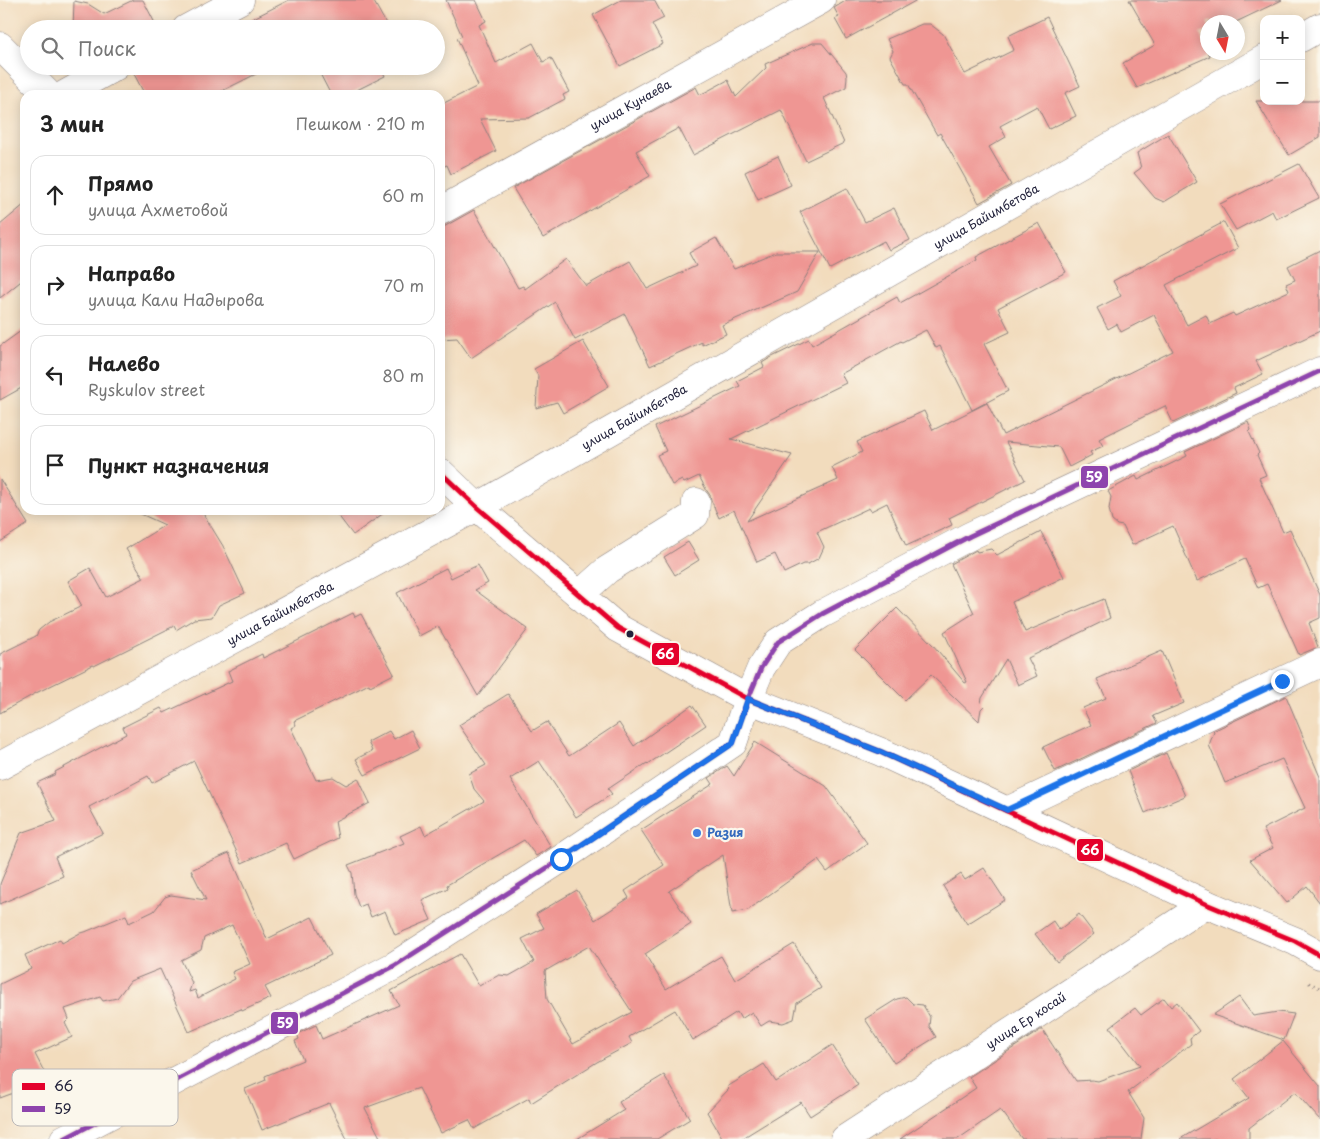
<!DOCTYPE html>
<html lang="ru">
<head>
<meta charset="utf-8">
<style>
  body { margin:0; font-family:"Playpen Sans",sans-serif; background:#f2f2f2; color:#222 }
  .controls { position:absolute; right:15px; top:15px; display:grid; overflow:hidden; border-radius:10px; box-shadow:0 2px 12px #0003 }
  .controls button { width:45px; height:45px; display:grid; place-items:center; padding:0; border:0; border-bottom:1px solid #e0e0e0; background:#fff; color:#222; font:25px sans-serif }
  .compass { position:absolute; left:1200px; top:15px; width:45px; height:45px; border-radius:50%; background:#fff; box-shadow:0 2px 12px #0003; rotate:170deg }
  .stop { position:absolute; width:15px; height:15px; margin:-11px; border:4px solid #1a73e8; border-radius:50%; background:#fff }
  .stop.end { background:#1a73e8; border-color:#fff; box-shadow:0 1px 5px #0008 }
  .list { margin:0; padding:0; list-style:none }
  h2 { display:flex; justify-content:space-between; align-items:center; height:65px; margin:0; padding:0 20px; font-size:21px }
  h2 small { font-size:16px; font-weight:400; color:#767676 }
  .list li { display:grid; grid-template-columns:32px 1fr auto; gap:15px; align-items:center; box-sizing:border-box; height:80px; margin:0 10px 10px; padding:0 10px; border:1px solid #e0e0e0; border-radius:15px }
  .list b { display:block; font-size:19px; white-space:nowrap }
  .list p { margin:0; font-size:16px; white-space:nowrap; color:#767676 }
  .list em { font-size:16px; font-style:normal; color:#767676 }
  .icon { flex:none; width:28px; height:28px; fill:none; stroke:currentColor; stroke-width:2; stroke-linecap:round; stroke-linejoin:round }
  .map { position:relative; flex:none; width:1320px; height:1139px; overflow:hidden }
  .search { position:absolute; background:#fff; box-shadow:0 2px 12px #0003; left:20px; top:20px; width:425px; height:55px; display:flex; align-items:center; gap:12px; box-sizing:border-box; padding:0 18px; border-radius:28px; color:#767676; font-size:19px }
  .panel { position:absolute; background:#fff; box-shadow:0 2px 12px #0003; left:20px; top:90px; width:425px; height:425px; border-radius:15px }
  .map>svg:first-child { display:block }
  .building { fill:#ef9693; fill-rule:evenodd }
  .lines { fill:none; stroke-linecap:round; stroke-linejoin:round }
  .minor-casing { stroke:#8a7f7c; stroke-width:29 }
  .path { stroke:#8a7f7c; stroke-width:3; stroke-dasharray:1 4; stroke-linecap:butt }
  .minor { stroke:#fff; stroke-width:28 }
  .bus-1-casing { stroke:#fbf7ec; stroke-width:9 }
  .bus-2-casing { stroke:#fbf7ec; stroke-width:9 }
  .bus-1 { stroke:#e4002b; stroke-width:5 }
  .bus-2 { stroke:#8e44ad; stroke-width:5 }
  .route { stroke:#1a73e8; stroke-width:6 }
  .bus-dot { fill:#22223b; stroke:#fbf7ec; stroke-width:2 }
  .shop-dot { fill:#3f7fe0; stroke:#fbf7ec; stroke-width:2 }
  .labels { text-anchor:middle; stroke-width:4.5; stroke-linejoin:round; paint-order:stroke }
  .street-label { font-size:12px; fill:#22223b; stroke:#fbf7ec }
  .shop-label { font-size:12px; font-weight:bold; fill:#366cbe; stroke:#fbf7ec; text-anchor:start }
  .key { fill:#fbf7ec; stroke:#bab7b7; stroke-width:1 }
  .key-label { font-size:14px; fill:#22223b }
  .line-badge { stroke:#fbf7ec; stroke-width:2 }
  .badge-label { font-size:14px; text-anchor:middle; font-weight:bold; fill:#fff }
</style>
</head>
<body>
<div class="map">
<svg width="1320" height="1139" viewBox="0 0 1320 1139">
  <rect width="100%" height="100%" fill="#fbf7ec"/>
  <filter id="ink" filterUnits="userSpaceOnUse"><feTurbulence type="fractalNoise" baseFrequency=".02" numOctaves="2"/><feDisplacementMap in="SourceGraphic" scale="10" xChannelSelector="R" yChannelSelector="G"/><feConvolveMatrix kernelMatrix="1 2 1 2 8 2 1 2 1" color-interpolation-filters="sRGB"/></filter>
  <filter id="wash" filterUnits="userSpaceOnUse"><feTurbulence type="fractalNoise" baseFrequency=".0096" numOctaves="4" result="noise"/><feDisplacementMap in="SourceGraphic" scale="20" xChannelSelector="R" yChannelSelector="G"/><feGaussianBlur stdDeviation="1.12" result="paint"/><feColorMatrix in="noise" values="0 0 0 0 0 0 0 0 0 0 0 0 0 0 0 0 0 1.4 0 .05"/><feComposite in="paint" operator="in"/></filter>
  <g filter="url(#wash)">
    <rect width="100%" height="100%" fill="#f2dcbd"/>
    <g id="blocks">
      <g class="building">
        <polygon points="133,0 143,0 158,29 73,29 74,1 88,4 104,14"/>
        <polygon points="289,0 373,0 389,29 219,29 231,22 236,27"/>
        <polygon points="446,0 476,0 486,21 479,25 496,63 533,43 543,62 551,58 569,92 563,95 565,99 529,118 480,119 496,151 451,174 447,165 440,168 440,105 478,86 457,38 462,36"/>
        <polygon points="621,0 654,0 664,18 652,24 663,44 620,66 593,15"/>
        <polygon points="847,0 917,0 846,39 835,19 839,17 834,8"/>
        <polygon points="1129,0 1282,0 1236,22 1208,22 1208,30 1200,34 1210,56 1137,88 1123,63 1155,45"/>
        <polygon points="1047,17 1080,86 1065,93 1076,116 1049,129 1037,106 1000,126 1006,137 989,147 1011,185 979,203 940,133 937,135 908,84 905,84 890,57 893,51 887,39 922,24 930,24 943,34 965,74 1014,50 1008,36"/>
        <polygon points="813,43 822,43 846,72 847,77 846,87 824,98 844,143 806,161 781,110 693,155 679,128 636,151 650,176 543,238 513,188 696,87 700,95 728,80 736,97 766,68 765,64"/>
        <polygon points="145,66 272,66 214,95 145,95 133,72"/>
        <polygon points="316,66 380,66 385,76 347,95 331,95"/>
        <polygon points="1256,101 1320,101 1320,137 1289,155"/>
        <polygon points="1168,134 1197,182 1164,202 1155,198 1134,173 1141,168 1137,153"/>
        <polygon points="778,156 791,185 758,200 745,172"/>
        <polygon points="1299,164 1319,198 1276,219 1272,211 1236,230 1220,204"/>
        <polygon points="847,188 865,222 894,208 910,240 889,250 884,241 830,269 800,212"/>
        <polygon points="25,204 25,278 0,298 0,225"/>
        <polygon points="474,210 518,288 523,286 525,289 566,259 586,286 630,261 647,289 696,266 689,253 716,238 734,269 776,252 820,252 797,292 722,325 726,334 702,345 702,342 650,366 625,314 575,340 555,302 471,358 457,338 440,339 440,229"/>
        <polygon points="1224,222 1238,248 1166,285 1187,325 1206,315 1210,324 1233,313 1235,316 1289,291 1286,284 1295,280 1288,266 1320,250 1320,331 1256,361 1263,374 1234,388 1236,393 1173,423 1165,406 1099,439 1103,446 1090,452 1092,455 1069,467 1059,447 1006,442 1025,480 949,518 952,525 906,546 887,503 871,511 869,508 817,532 824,547 819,558 808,564 803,564 784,573 775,554 757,562 734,510 719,518 711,500 710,495 707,491 699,476 684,483 682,480 672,485 657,455 666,451 655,427 740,386 737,381 764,367 762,363 770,358 809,339 812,345 897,297 900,303 977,260 976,257 1039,223 1066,272 998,308 1010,332 984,344 1008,391 972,410 940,346 936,348 926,330 902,342 901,341 841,374 846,383 731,439 792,455 747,521 838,480 832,467 862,452 857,442 924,411 933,430 987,403 1003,435 1173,351 1154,315 1121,332 1117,324 1108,329 1097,308 1121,296 1113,281"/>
        <polygon points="25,328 25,386 0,400 0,346"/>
        <polygon points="583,341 609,386 563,413 557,402 536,408 538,376 534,369"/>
        <polygon points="1248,422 1251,430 1249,432 1259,453 1257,455 1266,475 1259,478 1283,532 1290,529 1320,595 1320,618 1309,623 1318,647 1299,655 1267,584 1258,588 1245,559 1197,581 1173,526 1132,545 1123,526 1117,525 1112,521 1109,509 1111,497 1108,491 1136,476 1138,480 1187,456 1185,452"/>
        <polygon points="0,479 28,524 0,542"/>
        <polygon points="132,510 201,510 223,546 245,593 219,605 212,617 194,619 176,630 174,626 94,666 93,665 36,693 0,713 0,654 36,636 39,630 49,622 82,606 68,581 90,568 106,597 144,578 126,549 165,525"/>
        <polygon points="334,510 388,510 353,535"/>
        <polygon points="1041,532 1064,577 1012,602 1025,632 1104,599 1110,618 1028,658 1037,676 1018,685 1006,659 982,698 981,703 984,706 981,709 979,721 931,675 905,700 855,650 897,608 933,645 965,683 967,682 944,632 974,613 951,564 976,550 977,552 991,549 997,555"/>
        <polygon points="688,542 699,560 675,575 664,557"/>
        <polygon points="478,565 488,583 475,590 528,629 478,696 438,626 419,636 397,593 446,568 451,578"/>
        <polygon points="353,613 355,617 361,614 394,674 370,686 369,684 294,721 296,725 291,728 316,780 333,777 346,785 358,778 370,803 335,821 338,838 294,859 286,843 242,863 194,761 152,783 148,776 89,807 103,833 55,857 63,876 0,904 0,884 21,833 56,821 37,783 56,774 55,772 126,734 123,727 161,708 164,713 232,681 228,671 262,654 263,658"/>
        <polygon points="1162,651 1184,703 1153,716 1157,723 1055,771 1043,747 1091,725 1083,708 1106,698 1097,679"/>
        <polygon points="508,694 532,731 547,722 569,756 619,723 634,746 692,705 706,725 648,764 647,763 608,789 612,794 576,817 539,761 510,779 551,847 536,856 524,840 447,885 448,888 422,900 431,920 395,935 385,911 371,917 366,904 359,907 354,894 352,873 348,865 404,843 400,836 421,826 425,835 484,801 474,789 469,774 486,765 459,725"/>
        <polygon points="1286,696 1320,777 1320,903 1307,886 1287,903 1250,860 1273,848 1263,829 1305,808 1282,759 1225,783 1209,745 1214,732 1213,731"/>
        <polygon points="411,730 420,748 365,775 356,759 372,751 368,742 389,731 394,739"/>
        <path d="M755 742 826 786 867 843 827 872 818 860 748 910 732 913 723 855 669 891 691 924 645 954 666 989 721 956 735 980 794 944 821 988 797 1003 794 1019 783 1023 769 1021 761 1026 752 1012 741 1019 737 1012 693 1040 675 1010 629 1037 632 1043 597 1062 531 1103 529 1098 474 1129 469 1120 441 1133 419 1088 365 1108 381 1139H347L329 1103 262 1130 245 1089 266 1080 265 1076 303 1060 295 1041 299 1039 297 1034 316 1025 322 1039 399 1005 391 991 460 954 479 986 499 975 509 976 534 962 522 939 544 928 536 914 577 890 595 920 629 898 625 891 664 865 641 830 713 784 709 778 727 766 734 776ZM589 946 632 1012 573 1044 547 999 545 971Z"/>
        <polygon points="1166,753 1185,796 1145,813 1128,771"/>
        <path d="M229 853 267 939 312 917 331 955 265 987 271 998 242 1011 241 1009 189 1032 160 969 130 981 117 998 103 1001 100 997 65 1009 69 1019 65 1023 72 1037 35 1054 58 1099 38 1109 27 1088 0 1098V984L31 969 25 955 60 939 62 943 80 933 85 932 126 915 129 923 154 911 165 897 171 895 206 900 191 870ZM232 925 250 964 232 972 235 979 198 998 195 990 189 992 192 983 181 960 201 950 204 938Z"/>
        <polygon points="984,868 1005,900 967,924 943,886 961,874 965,880"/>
        <polygon points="1079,914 1094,934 1057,962 1035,934 1053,921 1059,930"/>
        <polygon points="906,997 913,1004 923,1005 930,1017 929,1026 936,1037 894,1063 865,1019 897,999"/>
        <polygon points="1239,997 1253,1016 1278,1012 1294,1014 1284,1040 1213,1015"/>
        <polygon points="1164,998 1171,1007 1177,1002 1199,1031 1190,1038 1191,1044 1128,1092 1144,1118 1141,1139 1022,1139 1004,1114 1003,1115 1000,1110 958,1139 900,1139 976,1088 969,1077 1042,1029 1076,1081 1092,1080 1098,1081 1140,1066 1110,1027 1135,1008 1141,1015"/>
        <polygon points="1283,1041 1320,1086 1320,1120 1295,1092 1249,1128 1249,1139 1180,1139 1249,1098 1234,1079"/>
        <polygon points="832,1045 858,1085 810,1116 801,1102 741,1139 723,1139 707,1112 729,1089 727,1087 764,1064 776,1082"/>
        <polygon points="664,1075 690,1119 657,1139 577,1139 624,1110 619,1102"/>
      </g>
    </g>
  </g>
  <g filter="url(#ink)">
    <use href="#blocks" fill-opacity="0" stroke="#8a7f7c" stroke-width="1"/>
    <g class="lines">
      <g class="minor-casing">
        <g id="minor">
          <polyline points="186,29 240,0"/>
          <polyline points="1301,38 1320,27"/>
          <polyline points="0,46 49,95"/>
          <polyline points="64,95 116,66"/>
          <path id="s1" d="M440 211 821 0"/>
          <polyline points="440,472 477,507 618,628 748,699 881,752 1206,904 1295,941 1320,955"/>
          <polyline points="579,595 607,570 695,515 696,502"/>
          <path id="s2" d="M0 766 477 507 1264 59"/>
          <polyline points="1007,811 1320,663"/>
          <polyline points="64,1139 394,966 561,859 733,743 748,699 761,668 778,642 822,614 970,536 1320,371"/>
          <path id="s3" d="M845 1139 1206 904"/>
        </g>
      </g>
      <polyline class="path" points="1309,983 1320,988"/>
      <use href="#minor" class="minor"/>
      <g class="bus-1-casing">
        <polyline id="bus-1" points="440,472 477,507 618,628 748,699 881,752 1206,904 1295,941 1320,955"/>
      </g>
      <g class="bus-2-casing">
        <polyline id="bus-2" points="64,1139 394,966 561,859 733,743 748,699 761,668 778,642 822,614 970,536 1320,371"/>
      </g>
      <use href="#bus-1" class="bus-1"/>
      <use href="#bus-2" class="bus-2"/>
    </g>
  </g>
  <g class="lines" filter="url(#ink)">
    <polyline class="route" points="561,859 733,743 748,699 881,752 1007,810 1282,681"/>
  </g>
  <circle class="bus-dot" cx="630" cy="634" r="4.5"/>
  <circle class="shop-dot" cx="697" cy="833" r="5"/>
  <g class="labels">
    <g class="street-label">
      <text dy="4" stroke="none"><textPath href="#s1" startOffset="218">улица Кунаева</textPath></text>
      <text dy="4" stroke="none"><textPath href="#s2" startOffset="1129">улица Байимбетова</textPath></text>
      <text dy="4" stroke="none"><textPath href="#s2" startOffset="724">улица Байимбетова</textPath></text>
      <text dy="4" stroke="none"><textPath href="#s2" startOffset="319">улица Байимбетова</textPath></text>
      <text dy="4" stroke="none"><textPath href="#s3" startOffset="216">улица Ер косай</textPath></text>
    </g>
    <g class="shop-label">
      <text x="707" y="837">Разия</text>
    </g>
  </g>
  <rect x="12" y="1069" width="166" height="57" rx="8" class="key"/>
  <rect x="22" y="1083" width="23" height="7" fill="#e4002b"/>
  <rect x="22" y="1106" width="23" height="6" fill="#8e44ad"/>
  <g class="key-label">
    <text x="54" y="1091">66</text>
    <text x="54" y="1114">59</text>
  </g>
  <g class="line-badge">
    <rect x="1080" y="465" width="29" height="24" rx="5" fill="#8e44ad"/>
    <rect x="651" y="642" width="29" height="24" rx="5" fill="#e4002b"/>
    <rect x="1076" y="838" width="28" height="24" rx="5" fill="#e4002b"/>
    <rect x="270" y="1011" width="29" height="24" rx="5" fill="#8e44ad"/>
  </g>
  <g class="badge-label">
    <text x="1094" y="482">59</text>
    <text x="665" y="659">66</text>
    <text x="1090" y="855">66</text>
    <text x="285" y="1028">59</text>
  </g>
</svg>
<div class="controls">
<button>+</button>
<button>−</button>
</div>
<svg class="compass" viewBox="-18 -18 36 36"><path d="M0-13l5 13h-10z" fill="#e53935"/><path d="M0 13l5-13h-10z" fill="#767676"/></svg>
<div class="stop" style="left:561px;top:859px"></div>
<div class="stop end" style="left:1282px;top:681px"></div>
<div class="search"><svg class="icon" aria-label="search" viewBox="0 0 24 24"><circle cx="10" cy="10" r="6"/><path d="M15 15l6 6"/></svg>Поиск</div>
<section class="panel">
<h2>3 мин<small>Пешком · 210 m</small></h2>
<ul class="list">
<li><svg class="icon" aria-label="ahead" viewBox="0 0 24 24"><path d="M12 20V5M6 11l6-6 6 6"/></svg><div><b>Прямо</b><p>улица Ахметовой</p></div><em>60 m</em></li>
<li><svg class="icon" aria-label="right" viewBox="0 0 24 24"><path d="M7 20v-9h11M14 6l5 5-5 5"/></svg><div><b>Направо</b><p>улица Кали Надырова</p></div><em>70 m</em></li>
<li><svg class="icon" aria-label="left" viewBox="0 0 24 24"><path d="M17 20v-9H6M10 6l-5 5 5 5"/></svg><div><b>Налево</b><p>Ryskulov street</p></div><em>80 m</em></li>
<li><svg class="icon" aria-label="arrive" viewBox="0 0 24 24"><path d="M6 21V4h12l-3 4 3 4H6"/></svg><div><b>Пункт назначения</b></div></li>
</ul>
</section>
</div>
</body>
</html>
